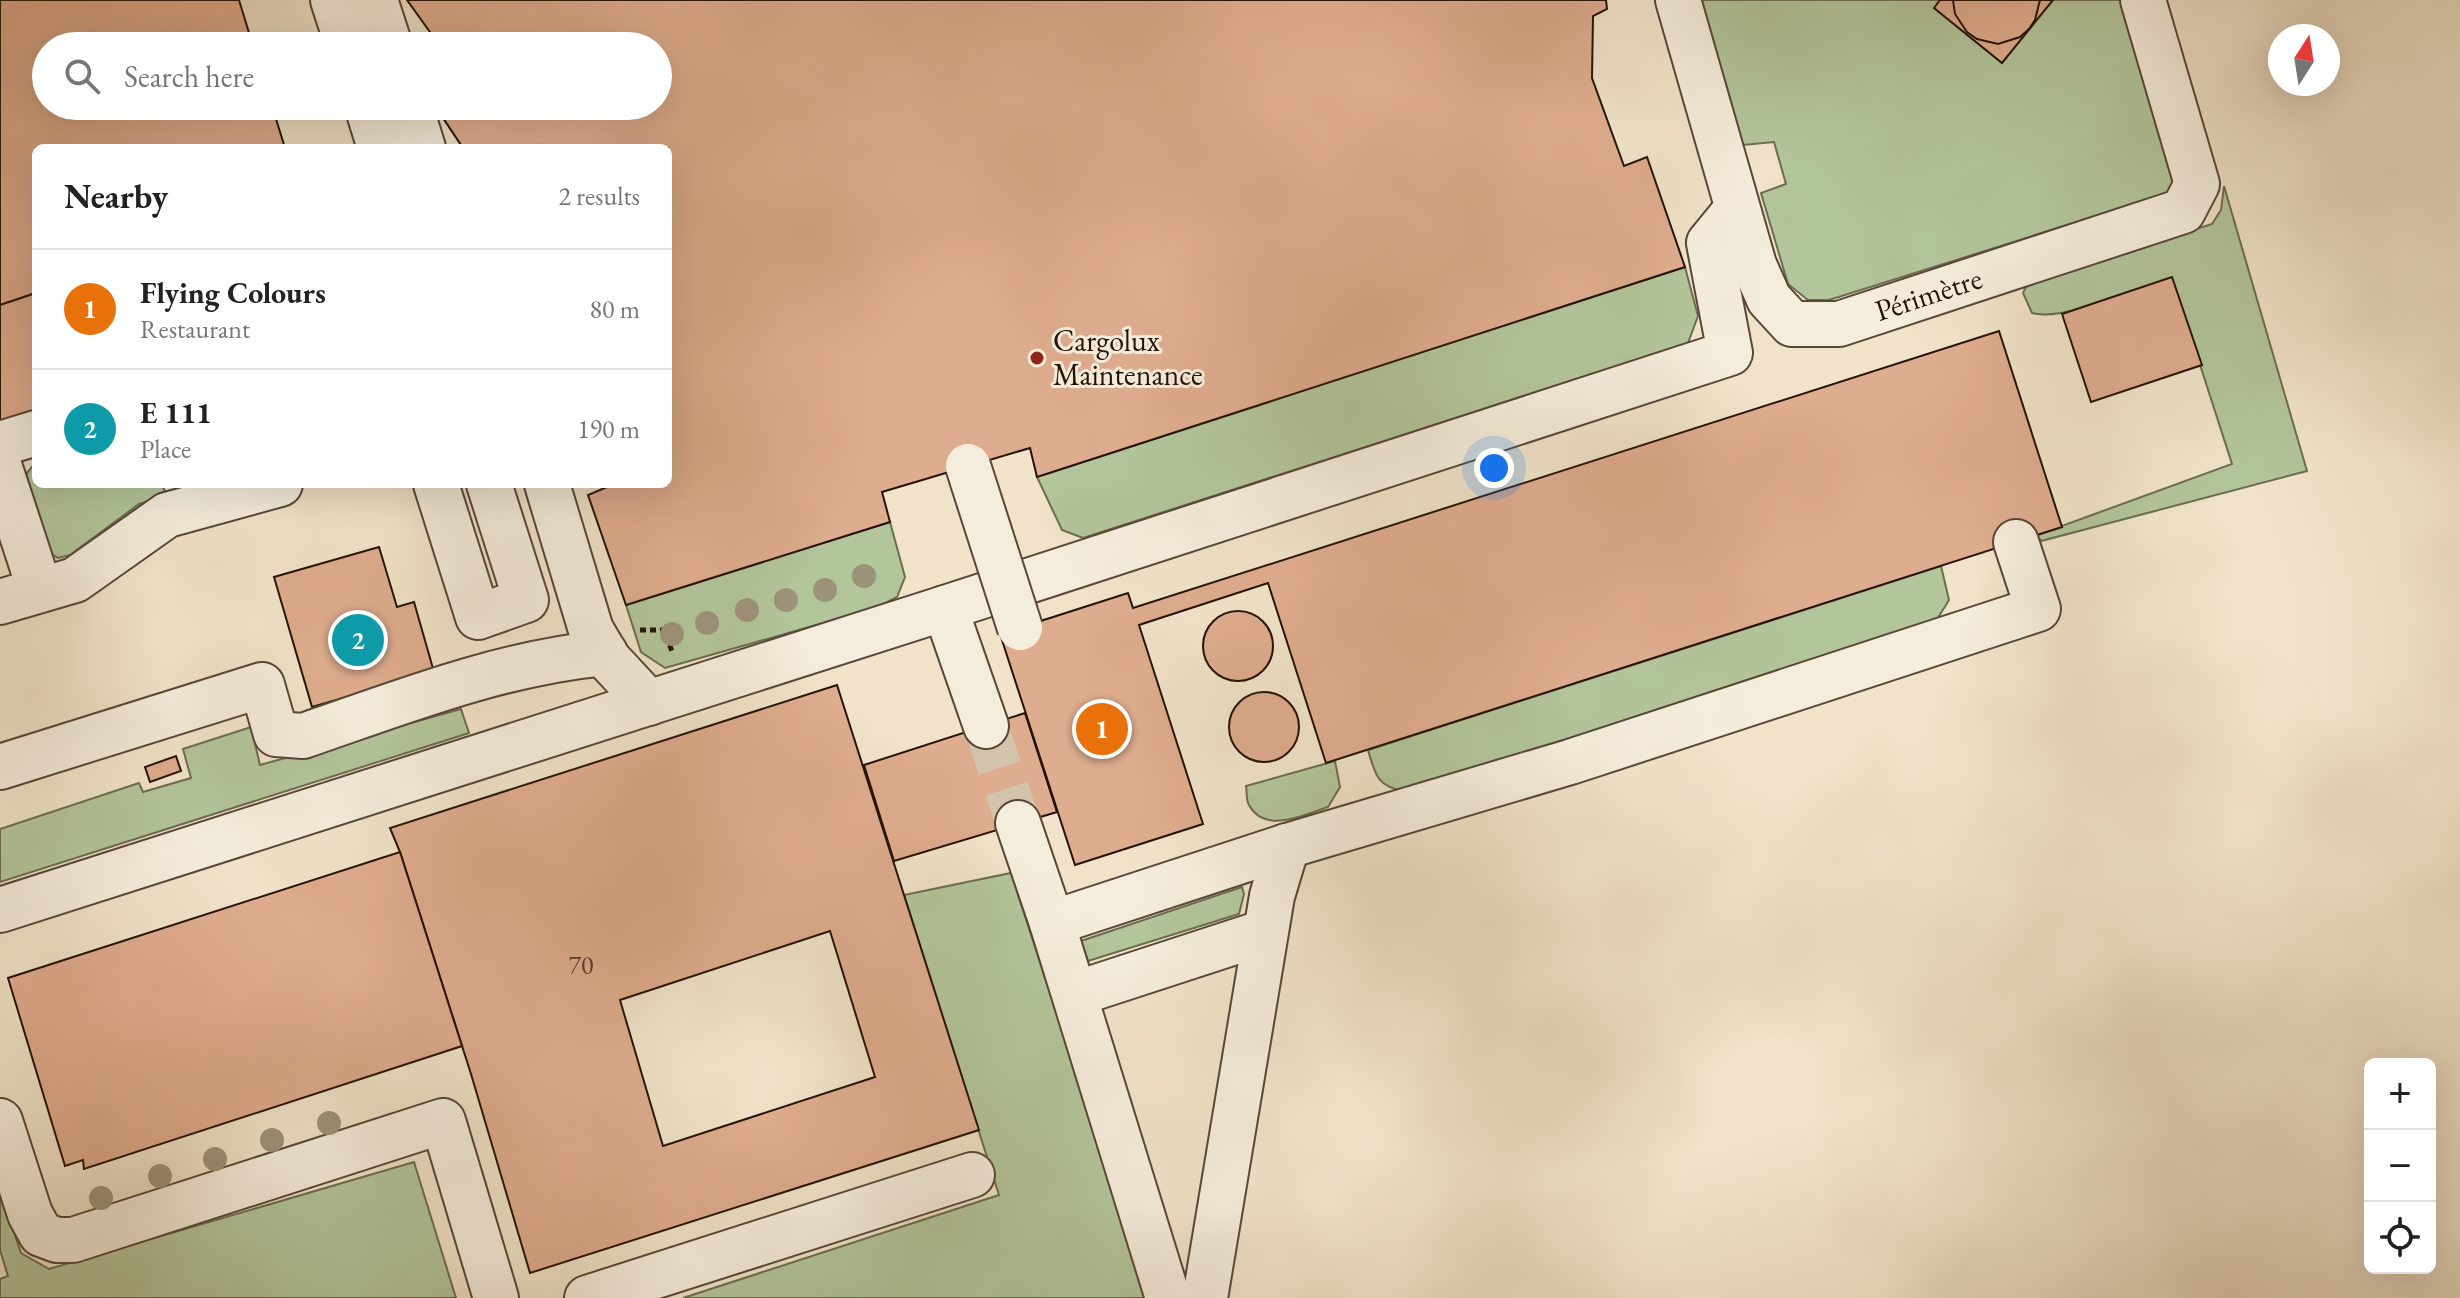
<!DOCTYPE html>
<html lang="en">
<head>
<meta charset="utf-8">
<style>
  body { margin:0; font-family:"EB Garamond",serif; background:#f2f2f2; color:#222 }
  .controls { position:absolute; right:24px; bottom:24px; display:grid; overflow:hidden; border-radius:12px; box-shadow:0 8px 32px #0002 }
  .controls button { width:72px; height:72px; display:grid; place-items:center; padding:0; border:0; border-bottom:2px solid #e0e0e0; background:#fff; color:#222; font:40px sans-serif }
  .compass { position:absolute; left:2268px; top:24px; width:72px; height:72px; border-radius:50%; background:#fff; box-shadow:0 8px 32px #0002; rotate:12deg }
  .you { position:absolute; left:1494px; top:468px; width:28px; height:28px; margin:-20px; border:6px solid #fff; border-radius:50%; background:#1a73e8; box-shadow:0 0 0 12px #1a73e833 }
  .badge { display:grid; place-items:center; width:52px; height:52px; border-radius:50%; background:#0f766e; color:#fff; font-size:26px; font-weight:700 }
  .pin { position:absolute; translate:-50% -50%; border:4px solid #fff; box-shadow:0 2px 8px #0006 }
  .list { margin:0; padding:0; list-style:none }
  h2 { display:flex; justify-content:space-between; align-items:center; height:104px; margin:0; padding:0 32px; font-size:34px }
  h2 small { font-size:26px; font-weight:400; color:#767676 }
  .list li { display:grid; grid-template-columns:52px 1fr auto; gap:24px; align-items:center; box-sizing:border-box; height:120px; padding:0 32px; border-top:2px solid #e0e0e0 }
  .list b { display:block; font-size:30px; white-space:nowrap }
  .list p { margin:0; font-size:26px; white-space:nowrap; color:#767676 }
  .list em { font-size:26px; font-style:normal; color:#767676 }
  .icon { flex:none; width:44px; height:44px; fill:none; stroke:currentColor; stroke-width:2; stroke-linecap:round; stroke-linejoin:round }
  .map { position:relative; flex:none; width:2460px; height:1298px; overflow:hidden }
  .search { position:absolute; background:#fff; box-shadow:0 8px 32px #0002; left:32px; top:32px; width:640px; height:88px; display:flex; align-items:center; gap:20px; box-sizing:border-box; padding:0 28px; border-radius:44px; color:#767676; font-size:30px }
  .panel { position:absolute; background:#fff; box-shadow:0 8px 32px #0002; left:32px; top:144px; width:640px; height:344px; border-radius:12px }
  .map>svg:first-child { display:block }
  .green { fill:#b3c59b; stroke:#6c6c51; stroke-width:2 }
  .building { fill:#deac8e; stroke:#251207; stroke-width:2; fill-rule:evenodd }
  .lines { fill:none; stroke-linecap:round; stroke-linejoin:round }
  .minor-tunnel { stroke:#d2c4ac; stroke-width:44; stroke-dasharray:44 22; stroke-linecap:butt }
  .minor-casing { stroke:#584638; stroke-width:48 }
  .path { stroke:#251207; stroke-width:5; stroke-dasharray:6 4; stroke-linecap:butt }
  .minor { stroke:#f5eddc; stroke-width:44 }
  .minor-bridge-casing { stroke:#584638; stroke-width:48; stroke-linecap:butt }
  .minor-bridge { stroke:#f5eddc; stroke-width:44 }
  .tree { fill:#9c937b }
  .poi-dot { fill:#8f2418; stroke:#f5eddc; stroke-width:3 }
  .labels { text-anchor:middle; stroke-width:6; stroke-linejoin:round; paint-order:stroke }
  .number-label { font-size:26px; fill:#533829 }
  .street-label { font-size:30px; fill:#251207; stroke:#f5eddc }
  .poi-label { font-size:30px; fill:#251207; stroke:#f5eddc; text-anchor:start }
</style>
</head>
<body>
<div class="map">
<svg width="2460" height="1298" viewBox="0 0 2460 1298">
  <rect width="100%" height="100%" fill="#f0e3c9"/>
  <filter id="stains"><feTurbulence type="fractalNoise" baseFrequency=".0025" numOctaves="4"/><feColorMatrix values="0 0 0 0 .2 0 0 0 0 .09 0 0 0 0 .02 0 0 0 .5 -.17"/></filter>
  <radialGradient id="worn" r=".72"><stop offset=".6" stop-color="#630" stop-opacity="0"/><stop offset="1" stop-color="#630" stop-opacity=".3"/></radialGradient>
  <g class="green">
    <polygon points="1696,0 2124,0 2174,179 2169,193 1829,300 1808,300 1788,284 1761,193 1786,184 1774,142 1743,145"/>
    <path d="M2224 186 2307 471 2041 541 2037 535 2232 464 2172 278C2140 288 2062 322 2032 313L2023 293 2028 283 2212 224 2221 210Z"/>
    <polygon points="1685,267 1698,316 1688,343 1083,538 1062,530 1037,477"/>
    <polygon points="36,462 36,484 157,484 162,486 168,496 139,504 70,555 58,558 47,552 25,492 27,473"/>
    <polygon points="890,522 905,577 897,597 876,608 665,668 641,652 626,605"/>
    <path d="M1941 566 1949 600 1936 621 1404 791C1377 787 1375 774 1368 750Z"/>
    <polygon points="461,709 469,733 0,882 0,829 139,783 143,792 191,778 183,749 251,727 260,765"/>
    <path d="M1335 761 1340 787 1328 807C1306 814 1265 835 1249 805 1246 801 1247 791 1246 786Z"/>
    <polygon points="1011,873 1149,1298 683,1298 999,1195 904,895"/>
    <polygon points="1242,887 1244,894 1239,914 1088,961 1081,941"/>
    <polygon points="414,1162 456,1298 0,1298 0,1279 8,1276 0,1250 0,1189 21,1253 49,1269"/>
  </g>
  <g class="building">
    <polygon points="0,0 239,0 253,46 46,46 46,106 272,106 285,148 36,148 36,293 0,305"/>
    <polygon points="407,0 1606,0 1607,9 1593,16 1592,78 1624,166 1647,157 1685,267 1037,477 1030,448 882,492 890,522 626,605 588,495 614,484 668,484 668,148 463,148 435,106 658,106 658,46 440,46"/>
    <polygon points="1940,0 2053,0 2002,63 1934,8"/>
    <polygon points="1953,0 2040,0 2035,20 2029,29 2020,37 1998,44 1977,39 1967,32 1955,14"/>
    <polygon points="2172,277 2202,365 2091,402 2062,314"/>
    <polygon points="36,293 36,413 0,425 0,305"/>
    <polygon points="1999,331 2062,527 1326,763 1268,583 1139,625 1203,824 1075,865 1000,634 1128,593 1133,608"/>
    <polygon points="379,547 397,607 414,602 434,672 312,707 274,577"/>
    <circle cx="1238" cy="646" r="35"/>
    <path d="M837 685 979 1130 530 1273 471 1074 400 852 390 828ZM830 931 875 1077 663 1146 620 1000Z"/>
    <circle cx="1264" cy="727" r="35"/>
    <polygon points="1025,713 1057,812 894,861 864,765"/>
    <polygon points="176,756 181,771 150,782 145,767"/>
    <polygon points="400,852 462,1046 84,1169 83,1160 65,1166 8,978"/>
  </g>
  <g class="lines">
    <polyline class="minor-tunnel" points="986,726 1018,823"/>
    <g class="minor-casing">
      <g id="minor">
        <polyline points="333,0 348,46"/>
        <polyline points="375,0 390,46"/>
        <path id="s1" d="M1678 0 1754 265 1769 299 1792 324H1839L2183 211 2197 184 2143 0"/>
        <polyline points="367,106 380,148"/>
        <polyline points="410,106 423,148"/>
        <polyline points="0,444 36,433"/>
        <polyline points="0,468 40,590"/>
        <polyline points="436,484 478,617 526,600 489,484"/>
        <polyline points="547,484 591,630 608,659 649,703"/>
        <polyline points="0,602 75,580 167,515 280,484"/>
        <polyline points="986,726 945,608 1730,353 1709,243 1736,210"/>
        <path d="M0 767 262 685 276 734 303 736C402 702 500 663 605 653"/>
        <polyline points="1018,823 1052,923 1168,1298"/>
        <polyline points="0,910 945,608"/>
        <polyline points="1052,923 1287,846 1570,762 2038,609 2016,542"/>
        <polyline points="1075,994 1265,932"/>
        <polyline points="0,1121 30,1214 41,1234 57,1240 73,1240 443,1121 496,1298"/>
        <polyline points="587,1298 972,1175"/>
        <polyline points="1205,1298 1272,896 1287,846"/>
      </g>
    </g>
    <polyline class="path" points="640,630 664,630 673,654"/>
    <use href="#minor" class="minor"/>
    <g class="minor-bridge-casing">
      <polyline id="minor-bridge" points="968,466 1020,628"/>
    </g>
    <use href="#minor-bridge" class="minor-bridge"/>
  </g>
  <g class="tree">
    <circle cx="864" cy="576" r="12"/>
    <circle cx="825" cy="590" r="12"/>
    <circle cx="786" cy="600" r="12"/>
    <circle cx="747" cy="610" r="12"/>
    <circle cx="707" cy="623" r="12"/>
    <circle cx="672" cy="634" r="12"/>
    <circle cx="329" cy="1123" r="12"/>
    <circle cx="272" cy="1140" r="12"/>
    <circle cx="215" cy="1159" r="12"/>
    <circle cx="160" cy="1176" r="12"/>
    <circle cx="101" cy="1198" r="12"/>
  </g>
  <circle class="poi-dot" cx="1037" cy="358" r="8"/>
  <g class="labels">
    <g class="number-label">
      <text x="581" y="974">70</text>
    </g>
    <g class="street-label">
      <text dy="10" stroke="none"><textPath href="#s1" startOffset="488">Périmètre</textPath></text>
    </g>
    <g class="poi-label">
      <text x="1053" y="351">Cargolux<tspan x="1053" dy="34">Maintenance</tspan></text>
    </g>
  </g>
  <rect width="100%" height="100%" filter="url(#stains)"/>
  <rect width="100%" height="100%" fill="url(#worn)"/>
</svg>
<div class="controls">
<button>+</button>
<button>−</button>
<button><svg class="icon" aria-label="locate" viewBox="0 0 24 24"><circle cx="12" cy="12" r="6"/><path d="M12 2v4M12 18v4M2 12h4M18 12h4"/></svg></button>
</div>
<svg class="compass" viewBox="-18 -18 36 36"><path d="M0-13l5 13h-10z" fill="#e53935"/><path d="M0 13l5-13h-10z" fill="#767676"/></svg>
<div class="you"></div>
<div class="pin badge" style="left:1102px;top:729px;background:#e8710a">1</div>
<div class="pin badge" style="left:358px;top:640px;background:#0f9aa8">2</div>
<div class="search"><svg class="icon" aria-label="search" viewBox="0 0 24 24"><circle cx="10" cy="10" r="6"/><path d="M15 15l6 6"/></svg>Search here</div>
<section class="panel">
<h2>Nearby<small>2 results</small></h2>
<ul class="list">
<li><span class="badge" style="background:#e8710a">1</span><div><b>Flying Colours</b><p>Restaurant</p></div><em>80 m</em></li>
<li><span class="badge" style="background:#0f9aa8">2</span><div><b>E 111</b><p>Place</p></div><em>190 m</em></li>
</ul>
</section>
</div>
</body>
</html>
